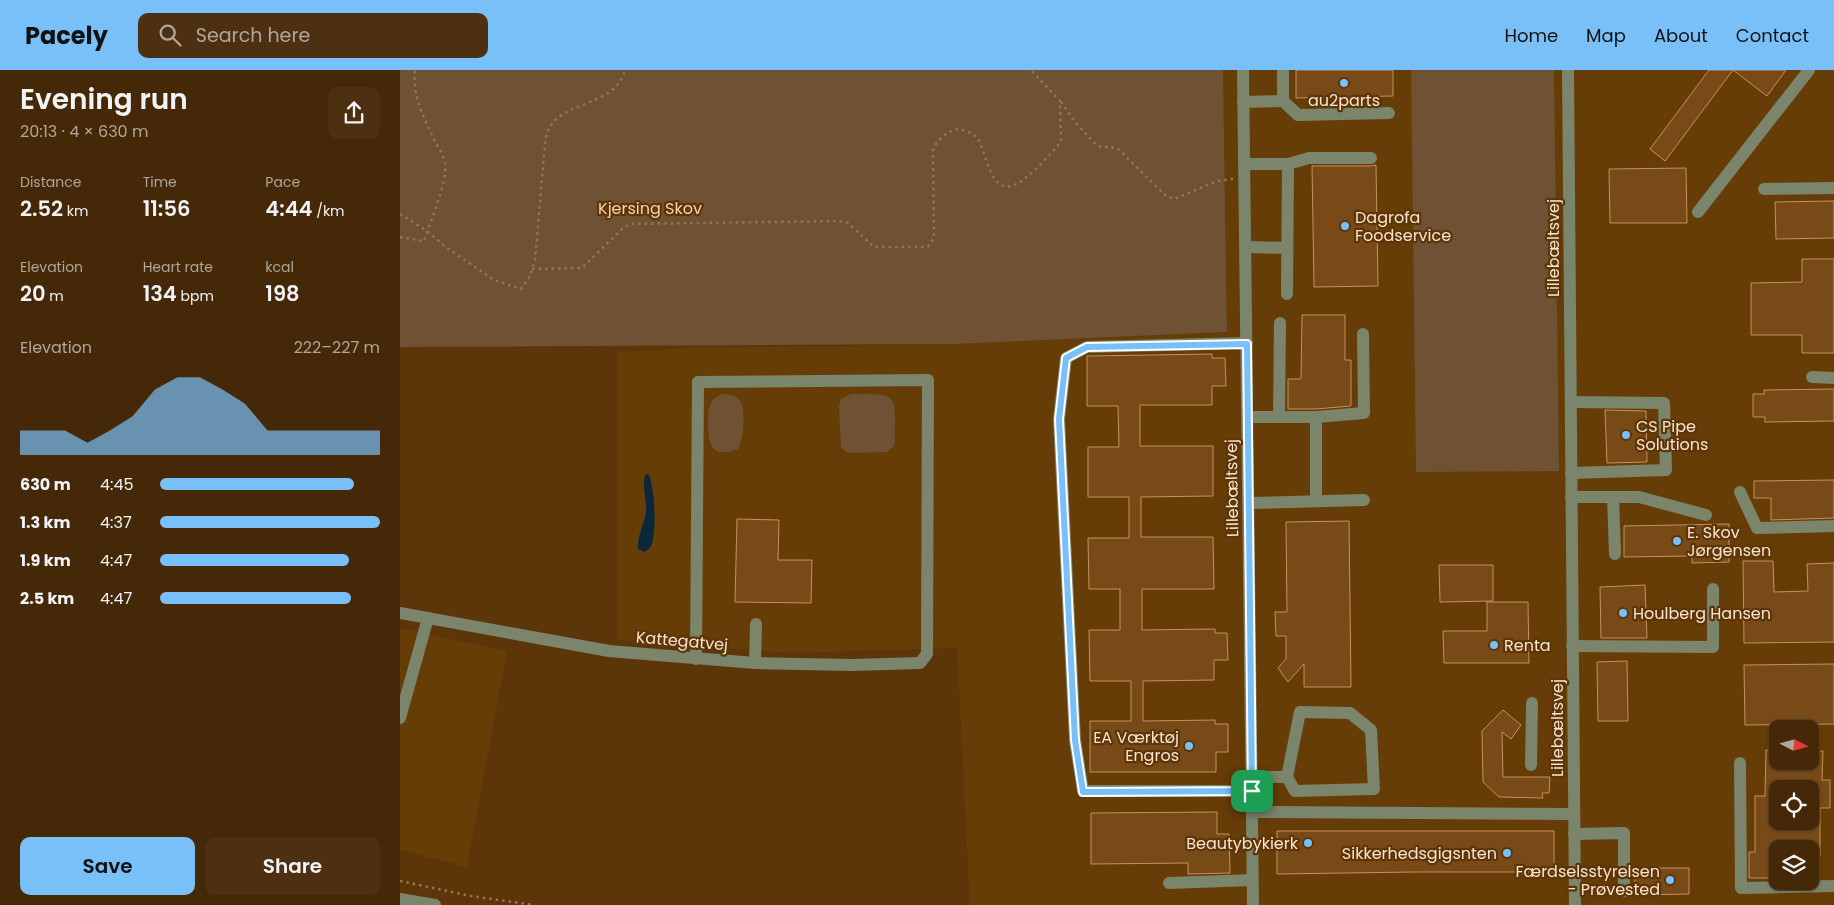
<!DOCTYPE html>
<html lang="en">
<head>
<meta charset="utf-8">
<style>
  body { margin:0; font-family:Poppins,sans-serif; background:#4c3011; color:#f1f3f6; height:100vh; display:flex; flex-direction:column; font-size:19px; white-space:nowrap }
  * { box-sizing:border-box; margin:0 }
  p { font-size:16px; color:#b0a69b }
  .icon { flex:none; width:28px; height:28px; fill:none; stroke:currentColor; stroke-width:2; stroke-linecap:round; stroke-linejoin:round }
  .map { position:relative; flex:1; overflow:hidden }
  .sheet { display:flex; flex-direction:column; background:#452807; width:400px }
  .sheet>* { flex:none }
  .needle { width:32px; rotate:96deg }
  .buttons { position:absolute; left:1369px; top:650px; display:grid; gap:10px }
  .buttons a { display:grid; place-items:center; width:50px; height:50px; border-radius:10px; background:#452807; box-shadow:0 1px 4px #0004,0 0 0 1px #5d4428; font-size:25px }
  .pin { position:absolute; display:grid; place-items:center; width:42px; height:42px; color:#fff; margin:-21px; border-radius:10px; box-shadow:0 2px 8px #0006 }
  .round { display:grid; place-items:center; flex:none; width:52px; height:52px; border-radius:10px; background:#4c3011 }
  .headline { display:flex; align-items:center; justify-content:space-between; height:85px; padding:0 20px }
  h1 { font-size:28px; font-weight:600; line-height:38px }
  .figures { display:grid; grid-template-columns:repeat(3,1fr); gap:8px; height:85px; padding:5px 20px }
  .figures div { display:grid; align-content:center }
  .figures b { font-size:21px; font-weight:600 }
  .figures small { font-size:14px; font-weight:400 }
  .figures p { font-size:14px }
  .chart { height:140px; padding:10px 20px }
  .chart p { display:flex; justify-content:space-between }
  .chart svg { width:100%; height:90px; margin-top:5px; fill:#79bff8; opacity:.7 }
  .action { display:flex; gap:10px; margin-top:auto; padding:10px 20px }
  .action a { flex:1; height:58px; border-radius:10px; background:#79bff8; color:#111; font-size:20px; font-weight:600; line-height:58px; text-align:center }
  .action a+a { background:#4c3011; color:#f1f3f6 }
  ul { padding:0 20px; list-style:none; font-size:16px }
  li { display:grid; grid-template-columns:80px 60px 1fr; align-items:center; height:38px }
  li i { height:12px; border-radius:6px; background:#79bff8 }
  header { display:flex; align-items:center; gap:30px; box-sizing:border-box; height:70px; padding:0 25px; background:#79bff8; color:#111 }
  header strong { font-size:24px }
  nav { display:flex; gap:28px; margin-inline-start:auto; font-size:18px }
  .search { width:350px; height:45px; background:#4c3011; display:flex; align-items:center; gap:12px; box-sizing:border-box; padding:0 18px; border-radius:10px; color:#b0a69b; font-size:19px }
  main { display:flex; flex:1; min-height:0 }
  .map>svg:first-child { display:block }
</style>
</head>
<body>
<header>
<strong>Pacely</strong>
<div class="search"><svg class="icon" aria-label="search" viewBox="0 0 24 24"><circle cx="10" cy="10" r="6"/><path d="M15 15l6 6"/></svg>Search here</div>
<nav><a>Home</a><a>Map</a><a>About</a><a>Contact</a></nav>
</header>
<main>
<section class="sheet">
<div class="headline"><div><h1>Evening run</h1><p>20:13 · 4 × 630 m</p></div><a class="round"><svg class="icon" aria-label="share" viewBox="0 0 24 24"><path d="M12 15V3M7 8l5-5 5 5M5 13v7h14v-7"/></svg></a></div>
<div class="figures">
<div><p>Distance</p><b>2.52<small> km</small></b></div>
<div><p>Time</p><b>11:56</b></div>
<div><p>Pace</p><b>4:44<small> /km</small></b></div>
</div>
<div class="figures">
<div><p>Elevation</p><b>20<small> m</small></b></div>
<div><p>Heart rate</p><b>134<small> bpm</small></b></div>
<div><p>kcal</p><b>198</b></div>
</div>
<div class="chart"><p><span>Elevation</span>222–227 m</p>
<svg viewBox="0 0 160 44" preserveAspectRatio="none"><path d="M0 44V32L10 32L20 32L30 38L40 32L50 25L60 12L70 6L80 6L90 12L100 19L110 32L120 32L130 32L140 32L150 32L160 32V44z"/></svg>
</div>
<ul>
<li><b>630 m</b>4:45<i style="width:88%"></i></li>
<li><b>1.3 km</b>4:37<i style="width:100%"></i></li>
<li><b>1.9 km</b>4:47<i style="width:86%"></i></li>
<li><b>2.5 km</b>4:47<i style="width:87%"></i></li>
</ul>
<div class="action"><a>Save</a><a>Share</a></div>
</section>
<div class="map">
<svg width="1434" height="835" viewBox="0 0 1434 835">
  <rect width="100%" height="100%" fill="#5c3609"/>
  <!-- built -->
  <g fill="#663c07" fill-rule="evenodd">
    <path d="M823,0h611v835h-864l-13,-257 -164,5 -175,-13v-288l73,-4 263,-4 273,-12zM1378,659h32v32h-32zM1378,719h32v32h-32zM1378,779h32v32h-32z"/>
    <path d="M0,558l107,23 -40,216 -67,-17z"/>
  </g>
  <!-- green -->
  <g fill="#6f5133">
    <path d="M0,0h823l4,262 -273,12 -554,3z"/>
    <path d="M1011,0h143l5,401 -143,1z"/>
    <path d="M323,324c7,0 14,2 18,8 5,10 2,39 -3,47 -24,9 -30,-1 -30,-24 0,-14 0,-27 15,-31z"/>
    <path d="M451,324c49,0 44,-1 44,47l-1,5 -7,6 -36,1 -5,-1 -5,-5 -2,-40 2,-8z"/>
  </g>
  <!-- water -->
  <path fill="#0a273c" d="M248,404c7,10 9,61 3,72 0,1 -5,5 -6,6l-7,-3c-1,-13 6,-24 8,-37 1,-12 -4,-24 -1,-37z"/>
  <!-- building -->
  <g fill="#784a18" stroke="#c8915b" fill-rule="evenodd">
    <path d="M896,0h97v26l-97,2z"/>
    <path d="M1309,0h77l-19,26 -34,-26 -68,91 -15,-12z"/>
    <path d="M976,95l2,121 -64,1 -2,-121h59z"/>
    <path d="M1286,98l1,55h-77l-1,-54z"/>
    <path d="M1434,131v37l-58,1 -1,-37z"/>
    <path d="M1402,189h32v94h-32v-18h-51v-52l51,-1z"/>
    <path d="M902,245h43v45h6v46l-35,3h-28v-30h13z"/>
    <path d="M812,284v4h13l1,28h-14v19h-72v41h73v50l-72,1v40h72l1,52h-72v41l73,-1v4h12l1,27h-14v20l-71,1v40l72,-1v4h13v28h-12v20h-126v-51h41v-40h-41l-1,-51h31v-41h-31l-1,-51h41v-41h-41v-50h31l-1,-41h-31v-50z"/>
    <path d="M1434,319v32l-69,1v-5h-12v-23h11v-4z"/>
    <path d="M1205,340l41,1 1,51 -40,1z"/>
    <path d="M1434,410v38l-63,2v-22h-17v-17z"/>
    <path d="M337,449l42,1 -1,40h34l-1,43 -76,-1z"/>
    <path d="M949,451l2,166h-47v-23l-16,18 -10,-14 8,-9v-23h-10l-1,-24h12l-1,-90z"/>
    <path d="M1329,454v38l-37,1v-7l-68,1v-31z"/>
    <path d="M1343,491h30l1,31 34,-1 -1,-27 27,-1v79l-90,1z"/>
    <path d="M1039,495h54v36l-53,1z"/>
    <path d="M1245,515l2,53h-46l-1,-51z"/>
    <path d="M1087,532h41l1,61h-85l-1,-32h44z"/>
    <path d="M1227,591l1,60h-30l-1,-59z"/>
    <path d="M1434,594v60l-89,1 -1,-60z"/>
    <path d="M1103,640l18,15 -10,14 -9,-7 1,45h47l-1,16h-7l1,5 -44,-1 -16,-15 -1,-51z"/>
    <path d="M1366,680h12v11h32v-10h13l-1,29h8v28h-10v48h-10v-7h-32v29h-29v-26h6v-56h10zM1378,719h32v32h-32z"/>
    <path d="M817,742v22h12l1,39 -42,1v-11l-97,1v-51z"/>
    <path d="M877,761h277v41h-141l-136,2z"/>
    <path d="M1235,798h54v26l-54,1z"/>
  </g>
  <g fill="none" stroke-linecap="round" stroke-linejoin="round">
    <!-- path -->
    <g stroke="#967551" stroke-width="2.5" stroke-dasharray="2.5 4" stroke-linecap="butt">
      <path d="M661,32l14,20 22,24 20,2 48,47 9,4 43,-18 16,-2"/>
      <path d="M0,144l27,17 20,17 47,32 27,9 9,-13 5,-16 10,-117c1,-6 2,-13 6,-18 17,-24 65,-20 74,-55"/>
      <path d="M0,167l24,4c6,-19 24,-60 21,-78 -1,-8 -8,-17 -11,-24 -11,-22 -22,-45 -19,-69"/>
      <path d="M132,199l50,-1 40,-39 8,-5 208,-3 10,2 26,24h53l4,-4 3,-7 -1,-85c3,-11 13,-18 23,-22 8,1 16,3 21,9 10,12 12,60 40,46 13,-7 29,-26 40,-37l4,-7 -1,-39 -29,-31"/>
      <path d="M0,811l71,15 63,9"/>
    </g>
    <!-- minor -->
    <g stroke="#7b856b" stroke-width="12">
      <path d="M843,0l10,835"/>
      <path d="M883,0v31l15,14 91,-2"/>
      <path d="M1168,0l7,835"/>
      <path d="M843,32l40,-1"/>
      <path d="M844,94h44l21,-6h62"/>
      <path d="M1364,119l70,-1"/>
      <path d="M1298,142l111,-142"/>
      <path d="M846,177l41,1"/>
      <path d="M887,224l1,-130"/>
      <path d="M847,273l-160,4 -21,11 -7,61 16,321 8,51h168"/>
      <path d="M1412,307l22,1"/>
      <path d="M1171,332l93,1 2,67 -95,3"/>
      <path d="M848,347h68l48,-4 -1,-79"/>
      <path d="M879,347l1,-94"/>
      <path d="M916,347v84"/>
      <path d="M1340,422l17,36 77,-2"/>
      <path d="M1171,427h68l67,18"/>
      <path d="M1213,427l2,57"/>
      <path d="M849,433l115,-3"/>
      <path d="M0,543l209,38 146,12 97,2 68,-2 7,-9 1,-274 -230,2 -2,277"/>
      <path d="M1172,576l141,1v-58"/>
      <path d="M355,593l1,-39"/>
      <path d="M900,642l50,1 21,17 3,59 -79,2 -8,-14z"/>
      <path d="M0,648l28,-100"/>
      <path d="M1340,693l1,125 93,-2"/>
      <path d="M1131,695l1,-62"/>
      <path d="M851,707h36"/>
      <path d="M852,742l322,2"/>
      <path d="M1174,764l50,-1v58"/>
      <path d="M769,813l83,-3"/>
      <path d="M0,829l35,6"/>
    </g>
  </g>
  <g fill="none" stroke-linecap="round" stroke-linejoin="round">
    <!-- route casing -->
    <g stroke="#fff" stroke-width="10">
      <path id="route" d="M847,274l5,447 -169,1 -8,-52 -16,-321 7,-61 21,-11z"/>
    </g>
    <!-- route -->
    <use href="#route" stroke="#79bff8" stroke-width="6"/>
  </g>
  <!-- markers -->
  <g fill="#79bff8" stroke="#5c3609" stroke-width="2">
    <circle cx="944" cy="13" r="5"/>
    <circle cx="945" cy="156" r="5"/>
    <circle cx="1226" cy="365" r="5"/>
    <circle cx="1277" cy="471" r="5"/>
    <circle cx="1223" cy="543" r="5"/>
    <circle cx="1094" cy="575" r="5"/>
    <circle cx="789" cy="676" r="5"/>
    <circle cx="908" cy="773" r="5"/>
    <circle cx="1107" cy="783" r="5"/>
    <circle cx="1270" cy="810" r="5"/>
  </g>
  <g text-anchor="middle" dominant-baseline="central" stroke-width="4.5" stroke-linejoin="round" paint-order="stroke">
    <!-- poi labels -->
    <g font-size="16" fill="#fbe3cd" stroke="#5c3609" text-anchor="start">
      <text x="944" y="30" text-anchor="middle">au2parts</text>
      <text x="955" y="147">Dagrofa<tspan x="955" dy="18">Foodservice</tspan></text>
      <text x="1236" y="356">CS Pipe<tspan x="1236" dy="18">Solutions</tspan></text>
      <text x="1287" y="462">E. Skov<tspan x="1287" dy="18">Jørgensen</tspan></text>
      <text x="1233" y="543">Houlberg Hansen</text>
      <text x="1104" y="575">Renta</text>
      <text x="779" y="667" text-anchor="end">EA Værktøj<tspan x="779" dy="18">Engros</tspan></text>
      <text x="898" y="773" text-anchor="end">Beautybykierk</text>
      <text x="1097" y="783" text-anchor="end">Sikkerhedsgigsnten</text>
      <text x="1260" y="801" text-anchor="end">Færdselsstyrelsen<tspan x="1260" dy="18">- Prøvested</tspan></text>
    </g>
    <!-- park labels -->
    <g font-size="16" fill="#fbd1a9" stroke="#5c3609">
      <text x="250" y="138">Kjersing Skov</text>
    </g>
    <!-- street labels -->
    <g font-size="16" fill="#fbe3cd" stroke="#5c3609">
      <text transform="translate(1153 178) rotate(-90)">Lillebæltsvej</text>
      <text transform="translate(832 418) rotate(-91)">Lillebæltsvej</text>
      <text transform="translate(282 571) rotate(5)">Kattegatvej</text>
      <text transform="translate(1157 658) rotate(-90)">Lillebæltsvej</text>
    </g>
  </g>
</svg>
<div class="buttons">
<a><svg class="needle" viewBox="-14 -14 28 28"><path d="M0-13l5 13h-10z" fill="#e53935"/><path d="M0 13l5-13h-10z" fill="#b0a69b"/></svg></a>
<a><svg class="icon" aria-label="locate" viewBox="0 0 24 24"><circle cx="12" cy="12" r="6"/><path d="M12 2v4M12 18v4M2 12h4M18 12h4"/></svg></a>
<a><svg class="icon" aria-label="layers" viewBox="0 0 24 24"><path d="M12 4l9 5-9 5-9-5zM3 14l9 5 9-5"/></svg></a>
</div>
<div class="pin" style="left:852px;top:721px;background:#1e9e55"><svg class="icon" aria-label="arrive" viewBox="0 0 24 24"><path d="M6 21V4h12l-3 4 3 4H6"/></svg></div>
</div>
</main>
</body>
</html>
